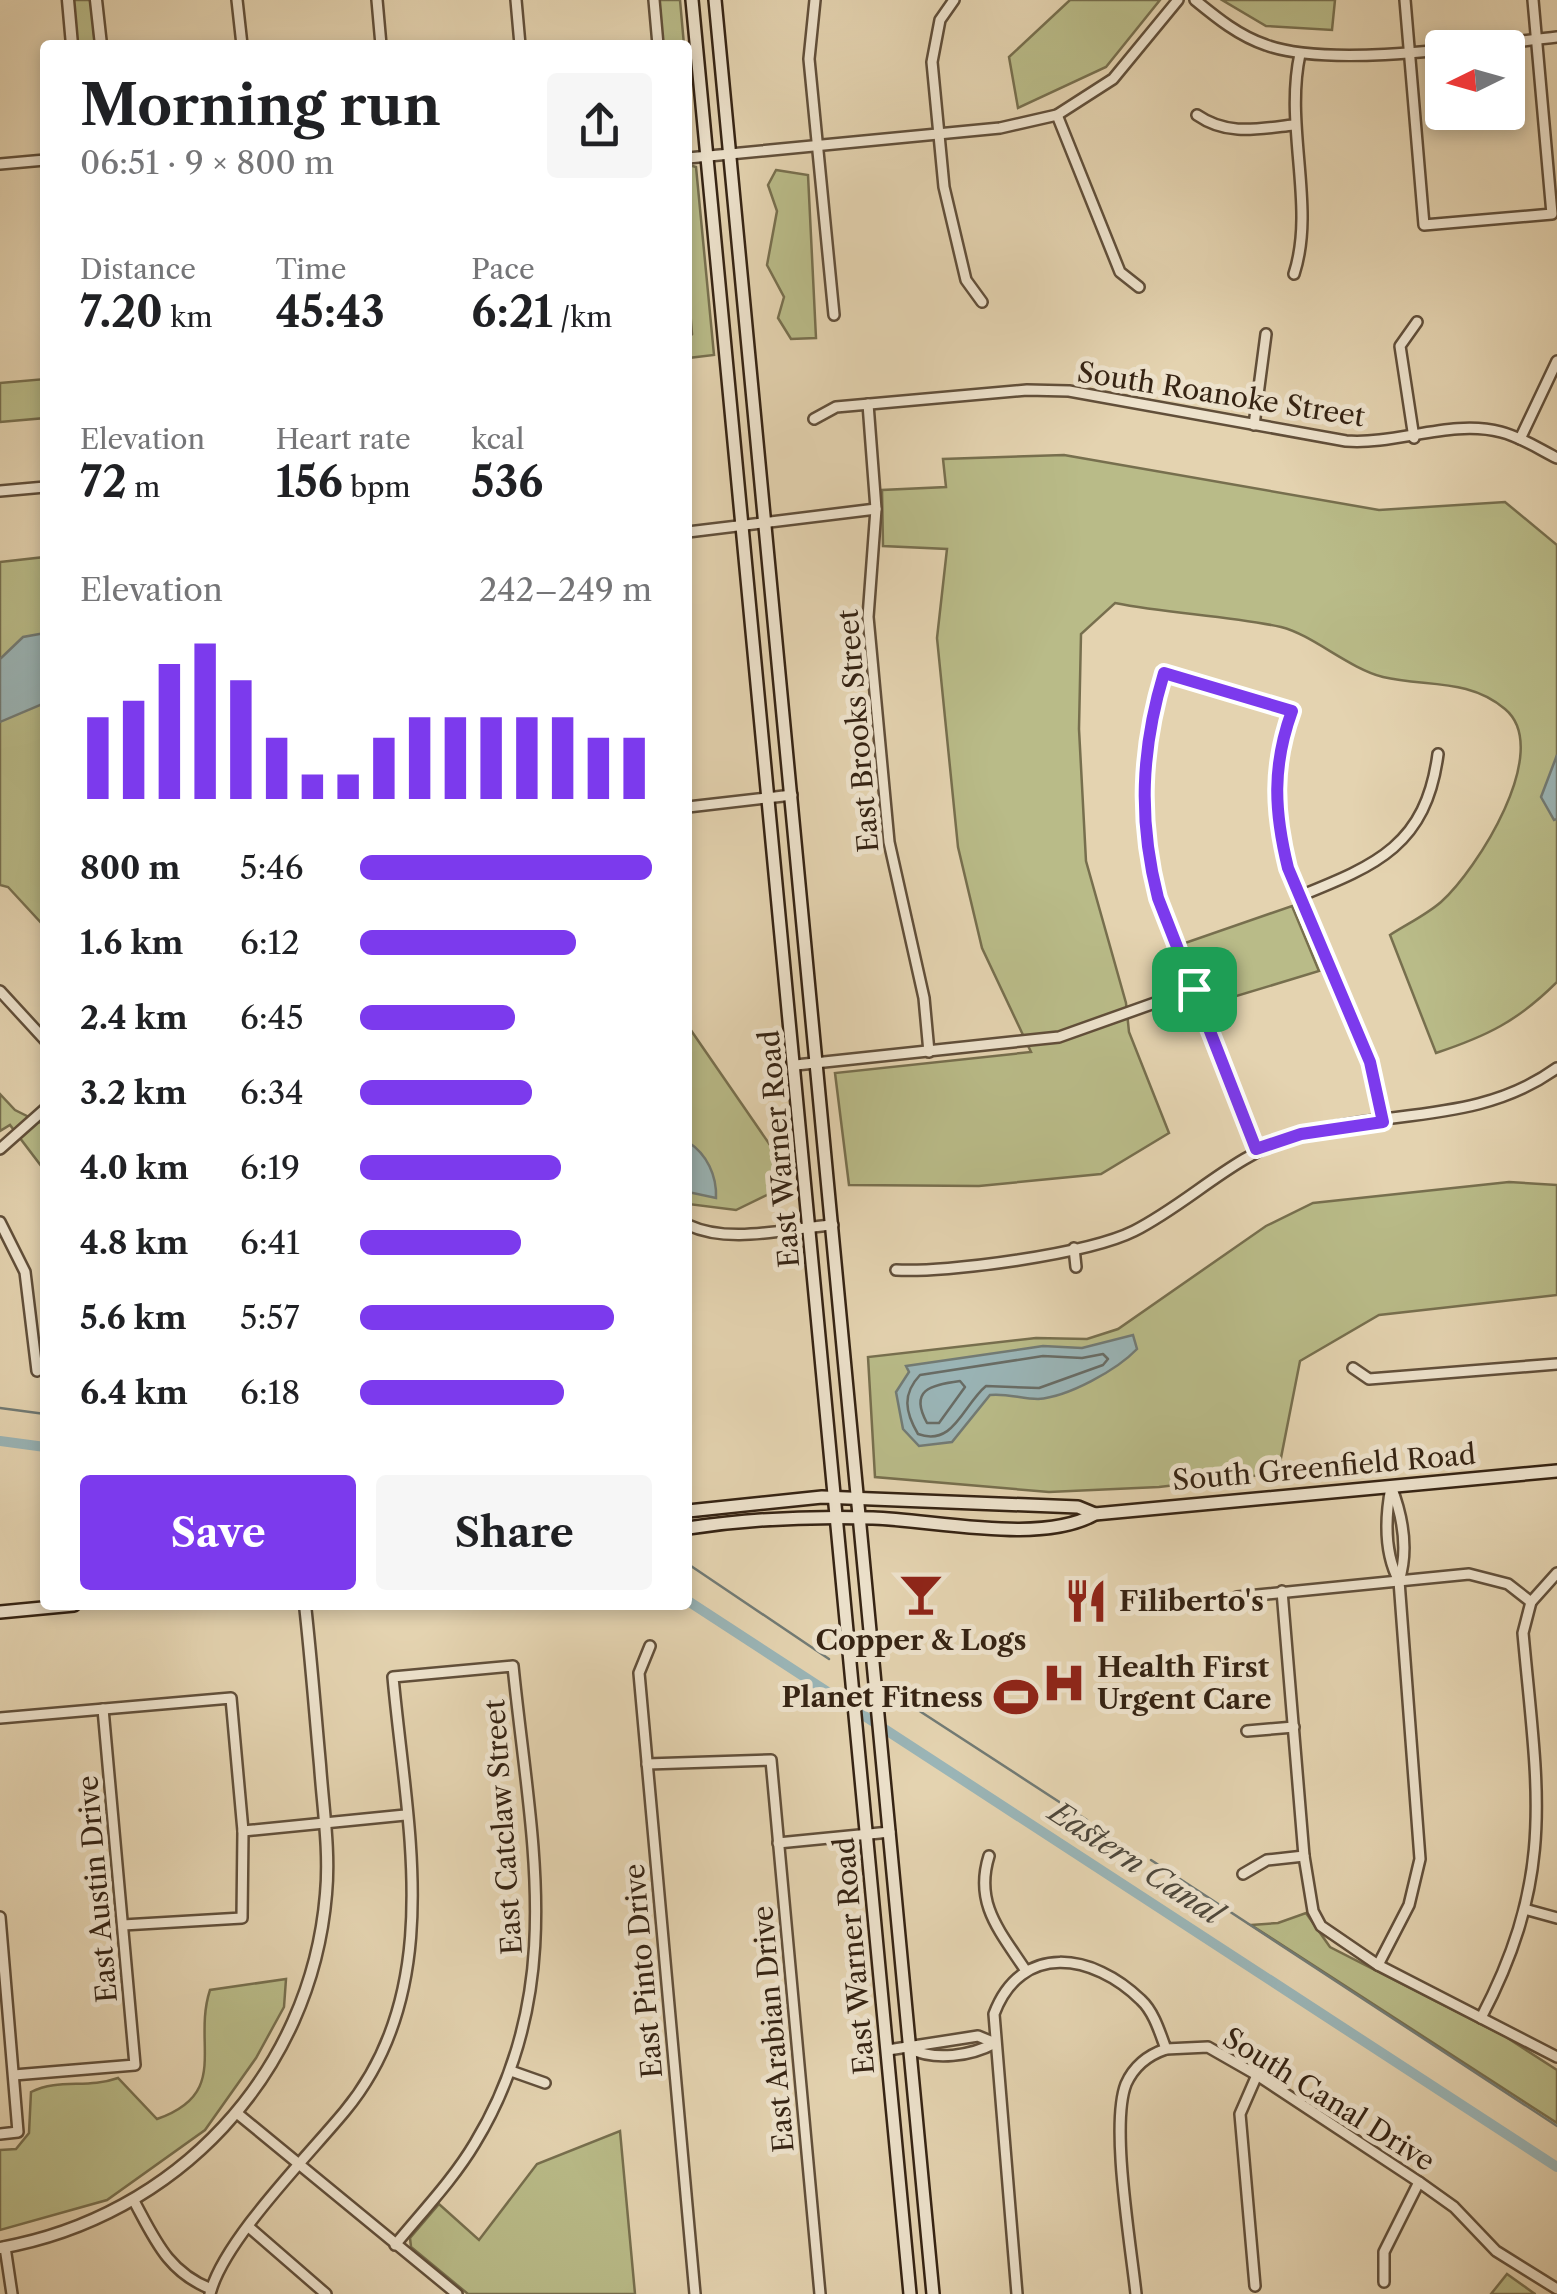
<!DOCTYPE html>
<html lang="en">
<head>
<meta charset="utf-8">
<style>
  body { margin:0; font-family:"Libre Caslon Text",serif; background:#f6f6f6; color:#202124; height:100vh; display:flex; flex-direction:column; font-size:38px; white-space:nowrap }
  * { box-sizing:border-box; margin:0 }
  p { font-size:32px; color:#757577 }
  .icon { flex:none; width:55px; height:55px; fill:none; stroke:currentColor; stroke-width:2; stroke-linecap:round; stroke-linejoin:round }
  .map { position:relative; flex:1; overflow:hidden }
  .panel { position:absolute; left:40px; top:40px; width:652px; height:1570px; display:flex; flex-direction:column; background:#fff; border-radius:10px; box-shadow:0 5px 15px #0003 }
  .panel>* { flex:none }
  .needle { width:65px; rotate:265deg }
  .fabs { position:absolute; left:1425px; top:30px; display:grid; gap:20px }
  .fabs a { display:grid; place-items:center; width:100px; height:100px; border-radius:10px; background:#fff; box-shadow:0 5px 15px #0003; font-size:50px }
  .pin { position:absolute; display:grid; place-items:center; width:85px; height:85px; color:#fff; margin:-42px; border-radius:20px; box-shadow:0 5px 15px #0006 }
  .round { display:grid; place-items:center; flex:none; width:105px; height:105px; border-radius:10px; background:#f6f6f6 }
  .summary { display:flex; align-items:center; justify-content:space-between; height:170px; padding:0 40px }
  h1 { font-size:55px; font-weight:800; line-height:75px }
  .metrics { display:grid; grid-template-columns:repeat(3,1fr); gap:15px; height:170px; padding:10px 40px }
  .metrics div { display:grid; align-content:center }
  .metrics b { font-size:42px; font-weight:800 }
  .metrics small { font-size:28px; font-weight:400 }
  .metrics p { font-size:28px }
  .chart { height:280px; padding:20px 40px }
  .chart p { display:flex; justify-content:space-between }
  .chart svg { width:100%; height:180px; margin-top:10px; stroke:#7c3aed; stroke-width:6 }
  .primary-button { display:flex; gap:20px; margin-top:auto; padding:20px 40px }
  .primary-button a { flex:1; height:115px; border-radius:10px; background:#7c3aed; color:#fff; font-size:40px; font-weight:800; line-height:115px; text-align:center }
  .primary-button a+a { background:#f6f6f6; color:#202124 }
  ul { padding:0 40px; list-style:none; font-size:32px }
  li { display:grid; grid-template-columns:160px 120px 1fr; align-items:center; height:75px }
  li i { height:25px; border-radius:12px; background:#7c3aed }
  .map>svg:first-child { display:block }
</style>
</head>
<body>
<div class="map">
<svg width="1557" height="2294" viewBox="0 0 1557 2294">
  <rect width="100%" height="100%" fill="#e4d3b0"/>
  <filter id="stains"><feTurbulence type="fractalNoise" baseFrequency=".002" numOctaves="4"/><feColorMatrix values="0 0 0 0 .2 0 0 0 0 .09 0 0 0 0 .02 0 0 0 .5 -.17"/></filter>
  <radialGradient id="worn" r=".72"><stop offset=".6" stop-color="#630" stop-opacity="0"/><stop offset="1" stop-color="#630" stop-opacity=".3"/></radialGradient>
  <!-- green -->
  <g fill="#b9bb88" stroke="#776f4e" stroke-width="2.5">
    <path d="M73,0h18l4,45h-18z"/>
    <path d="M659,0h21l4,45h-21z"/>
    <path d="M1070,0h90l-54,67 -88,41 -9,-51z"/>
    <path d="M1222,0h113l-3,30 -66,-4z"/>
    <path d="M689,165l7,2 18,188 -26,3v-19l4,-5 -4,-50z"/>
    <path d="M776,170l32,5 8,163 -25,1 -13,-21 6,-21 -17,-32 10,-54 -9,-26z"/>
    <path d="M45,379v39l-45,4v-39z"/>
    <path d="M1064,455l315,55 126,-8 52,43v437c-39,39 -70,54 -121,71l-46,-118c17,-11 36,-20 51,-33 35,-31 113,-152 64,-193 -36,-31 -80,-22 -122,-32 -35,-9 -70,-42 -102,-50 -54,-12 -111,-13 -166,-24l-34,31 -2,95 7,132 40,142 3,29 40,101 -68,41 -122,12 -130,-1 -14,-112 196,-21 -49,-104 -24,-101 -21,-209 10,-89 -64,-3 -1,-56 64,-3 -3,-28z"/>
    <path d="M45,557v370l-37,-40 -8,-2v-323z"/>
    <path d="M1292,906l27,65 -109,33 -25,-61z"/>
    <path d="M688,1026l93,135 -4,29 -41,20 -48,-6z"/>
    <path d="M0,1094l15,16 30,15v46l-35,-46 -10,6z"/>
    <path d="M1509,1182l48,3v110l-178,20 -79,46 -22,112 -119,14 -110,5 -174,-15 -7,-120 168,-19 51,1 31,-10 148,-103 47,-23z"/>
    <path d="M1306,1913l24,34 176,90 51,33v53l-306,-198 27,-2z"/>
    <path d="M286,1979l-2,28 -28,51 -51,72 -98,70 -107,30v-80l16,-1 13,-16 2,-41c28,-14 56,-3 87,-14l39,41c74,-26 35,-74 53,-129z"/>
    <path d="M620,2131l15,163h-167l-57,-47 -1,-9 29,-34 40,36 58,-76z"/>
    <path d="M1507,2274l28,20h1h-45z"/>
  </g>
  <!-- water -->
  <g fill="#9ab5b7" stroke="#727b75" stroke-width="2.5">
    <path d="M45,633v70l-45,19v-63l23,-22z"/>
    <path d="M1557,755v64l-3,1 -13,-23z"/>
    <path d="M688,1142c19,12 29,34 28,56l-28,-6z"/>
    <path d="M1133,1335l4,14c-20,21 -69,48 -99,50 -16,0 -32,-6 -48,-4l-38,47 -33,4 -16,-17 -7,-37 13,-20 -3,-6 137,-20 39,2z"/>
  </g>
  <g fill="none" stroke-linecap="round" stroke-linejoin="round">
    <!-- shore -->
    <g stroke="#686c65" stroke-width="2.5">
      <path d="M1103,1354l5,5 -5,6 -64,23 -53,-2c-23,19 -32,61 -68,48 -13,-22 -16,-40 2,-59l123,-19 39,2z"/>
      <path d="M960,1381l5,6 -26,36h-12c-18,-33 3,-38 33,-42z"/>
    </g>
    <!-- stream -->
    <g stroke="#727b75" stroke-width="2.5">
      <path d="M0,1408l45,6"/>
      <path d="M688,1564l141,95"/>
      <path d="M898,1697l189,123"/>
      <path d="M1151,1860l406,266"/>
    </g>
    <!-- canal -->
    <g stroke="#9ab5b7" stroke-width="10">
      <path d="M0,1441l45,6"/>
      <path d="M688,1601l869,566"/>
    </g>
    <!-- minor casing -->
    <g stroke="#614f3a" stroke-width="14">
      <g id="minor">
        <path d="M237,0l5,45"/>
        <path d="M377,0l4,45"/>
        <path d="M516,0l4,45"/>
        <path d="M654,0l4,45"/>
        <path d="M815,0l-6,59 25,256"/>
        <path d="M954,0l-14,20 -8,42 12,125 22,93 16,22"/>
        <path d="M1195,0c22,18 44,36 71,45 65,24 218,0 291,-8"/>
        <path d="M1405,0l19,225 128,-11 -19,-214"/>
        <path d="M1057,115l63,157 19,15"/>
        <path d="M1197,115c30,21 61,14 96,10"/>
        <path d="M688,158l312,-30 57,-13 56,-36 65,-79"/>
        <path d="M0,164l45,-4"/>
        <path d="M1294,274c22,-67 -10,-147 6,-220"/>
        <path d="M868,404l8,105 -8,108 21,225 35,156 5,54"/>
        <path d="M814,419l22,-12 191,-17 42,1 277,50c51,4 105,-22 155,-9 20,5 38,17 56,26"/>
        <path d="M1254,425l12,-91"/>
        <path d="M1414,438l-14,-92 17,-24"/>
        <path d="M1520,439l37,-78"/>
        <path d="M0,491l45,-4"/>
        <path d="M688,532l188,-23"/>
        <path d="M688,807l104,-12"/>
        <path d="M1300,896c77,-31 126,-51 138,-142"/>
        <path d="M0,991l45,49"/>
        <path d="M796,1065l263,-28 135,-48"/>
        <path d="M0,1149l45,-40"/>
        <path d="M1255,1149l-97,-252c-20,-77 -17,-148 6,-224l128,38c-19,55 -19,100 -4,157l81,194 14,60"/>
        <path d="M0,1222l25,50 12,99"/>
        <path d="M688,1225c43,20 99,3 145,0"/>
        <path d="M1074,1248l2,19"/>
        <path d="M896,1270c51,3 192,-16 238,-39 57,-29 99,-76 162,-95 88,-28 181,-10 261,-68"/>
        <path d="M1353,1368l16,11 188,-15"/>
        <path d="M1391,1487c-6,32 -7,66 8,94"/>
        <path d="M1282,1591l22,265 9,55 8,15 57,39 179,92"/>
        <path d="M1237,1597l232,-23 39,10 23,18 26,-29"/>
        <path d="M650,1646l-11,27 56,621"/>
        <path d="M0,1718l231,-20 12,133 -1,87 -119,7"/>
        <path d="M1247,1731l47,-4"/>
        <path d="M647,1764l124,-4 49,534"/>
        <path d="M243,1831l162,-16"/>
        <path d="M778,1843l112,-11"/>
        <path d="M989,1856c-15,48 11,75 37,115"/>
        <path d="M1243,1874l24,-14 37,-4"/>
        <path d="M1528,1910l29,8"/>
        <path d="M0,1917l18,215 -18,2"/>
        <path d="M1378,1965l31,-60 11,-46 -21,-278c10,-32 4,-64 -8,-95"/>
        <path d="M1481,2018c76,-145 56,-229 42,-385l8,-31"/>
        <path d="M911,2049c24,12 60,7 84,-6"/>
        <path d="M888,2050l90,-14 17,7"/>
        <path d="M511,2071l34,12"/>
        <path d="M14,2075l121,-10 -32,-356"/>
        <path d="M238,2114l219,180"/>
        <path d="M134,2201c21,39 34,71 77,88"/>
        <path d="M250,2228l76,66"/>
        <path d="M5,2247l7,47"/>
        <path d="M1384,2282v-30l35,-70"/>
        <path d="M1255,2286l-15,-172 17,-39"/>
        <path d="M210,2294c13,-53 98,-138 135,-183 102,-123 61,-289 48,-434l120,-11c17,170 56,322 -38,477 -22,37 -53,69 -80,102"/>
        <path d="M1017,2294l-23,-280c27,-72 99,-61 147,-14 13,12 19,33 25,49l42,-2 49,28 162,107 35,25 42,44 61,38"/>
        <path d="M1136,2294c-5,-48 -26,-169 -10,-210 8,-18 22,-29 40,-35"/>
      </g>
    </g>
    <!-- tertiary casing -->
    <g stroke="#614f3a" stroke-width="15">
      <g id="tertiary">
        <path d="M68,0l4,45"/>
        <path d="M96,0l5,45"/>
        <path d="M0,2248c176,-31 311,-174 326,-354 4,-43 -3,-86 -6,-129 -5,-54 -9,-107 -15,-160"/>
      </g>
    </g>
    <!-- secondary casing -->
    <g stroke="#352313" stroke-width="16">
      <g id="secondary">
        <path d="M692,0l218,2294"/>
        <path d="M715,0l218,2294"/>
        <path d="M688,1511l134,-14 256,10 17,7"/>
        <path d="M688,1528c60,-9 124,-12 185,-10 62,2 168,27 222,-4l462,-43"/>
        <path d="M0,1612l74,-7"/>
      </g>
    </g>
    <!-- minor -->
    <use href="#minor" stroke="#ede2cc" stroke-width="9"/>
    <!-- tertiary -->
    <use href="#tertiary" stroke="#ede2cc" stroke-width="10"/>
    <!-- secondary -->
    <use href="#secondary" stroke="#ede2cc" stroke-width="11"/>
  </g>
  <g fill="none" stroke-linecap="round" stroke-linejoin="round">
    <!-- route casing -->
    <g stroke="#fff" stroke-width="20">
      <path id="route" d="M1164,673l128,38c-20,55 -18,100 -4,157l82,194 13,60 -82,12 -45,15 -98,-251c-20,-78 -17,-149 6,-225z"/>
    </g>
    <!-- route -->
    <use href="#route" stroke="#7c3aed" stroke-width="12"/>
  </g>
  <!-- icons -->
  <defs>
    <g id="bar-bare" transform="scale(3.45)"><path d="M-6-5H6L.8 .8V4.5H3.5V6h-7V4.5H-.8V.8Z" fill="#8f2418" stroke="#ede2cc" stroke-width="2.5" paint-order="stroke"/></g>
    <g id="restaurant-bare" transform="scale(3.45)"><path d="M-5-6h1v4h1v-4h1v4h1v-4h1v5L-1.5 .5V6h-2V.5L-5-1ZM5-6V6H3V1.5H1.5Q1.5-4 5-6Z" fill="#8f2418" stroke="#ede2cc" stroke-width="2.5" paint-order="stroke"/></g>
    <g id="hospital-bare" transform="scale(3.45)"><path d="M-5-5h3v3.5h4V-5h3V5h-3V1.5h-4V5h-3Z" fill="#8f2418" stroke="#ede2cc" stroke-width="2.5" paint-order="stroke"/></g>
    <g id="stadium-bare" transform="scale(3.45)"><path d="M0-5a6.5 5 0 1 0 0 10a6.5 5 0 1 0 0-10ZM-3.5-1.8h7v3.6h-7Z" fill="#8f2418" stroke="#ede2cc" stroke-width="2.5" paint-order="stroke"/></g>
  </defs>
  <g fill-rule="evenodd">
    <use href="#bar-bare" x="921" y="1594"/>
    <use href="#restaurant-bare" x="1086" y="1601"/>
    <use href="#hospital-bare" x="1064" y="1683"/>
    <use href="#stadium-bare" x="1016" y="1697"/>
  </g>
  <g text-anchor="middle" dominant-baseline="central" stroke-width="10" stroke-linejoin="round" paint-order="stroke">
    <!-- street labels -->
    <g font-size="28" fill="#352313" stroke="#ede2cc">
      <text transform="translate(1221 394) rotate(9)">South Roanoke Street</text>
      <text transform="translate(858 731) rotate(-95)">East Brooks Street</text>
      <text transform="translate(779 1149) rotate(-95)">East Warner Road</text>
      <text transform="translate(1324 1467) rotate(-5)">South Greenfield Road</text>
      <text transform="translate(503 1827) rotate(-94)">East Catclaw Street</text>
      <text transform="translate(97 1889) rotate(-95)">East Austin Drive</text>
      <text transform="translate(854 1956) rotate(-95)">East Warner Road</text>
      <text transform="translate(643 1971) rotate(-95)">East Pinto Drive</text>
      <text transform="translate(773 2029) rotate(-95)">East Arabian Drive</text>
      <text transform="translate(1329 2099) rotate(32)">South Canal Drive</text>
    </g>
    <!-- poi labels -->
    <g font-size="28" font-weight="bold" fill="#352313" stroke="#ede2cc" text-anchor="start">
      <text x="1119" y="1601">Filiberto's</text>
      <text x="921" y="1640" text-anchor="middle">Copper &amp; Logs</text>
      <text x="1097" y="1667">Health First<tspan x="1097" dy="32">Urgent Care</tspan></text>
      <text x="983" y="1697" text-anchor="end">Planet Fitness</text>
    </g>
    <!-- water labels -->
    <g font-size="30" font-style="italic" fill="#4e483c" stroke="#ede2cc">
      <text transform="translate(1136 1863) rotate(33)">Eastern Canal</text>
    </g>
  </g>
  <rect width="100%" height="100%" filter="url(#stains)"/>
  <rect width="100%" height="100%" fill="url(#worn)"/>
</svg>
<div class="fabs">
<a><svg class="needle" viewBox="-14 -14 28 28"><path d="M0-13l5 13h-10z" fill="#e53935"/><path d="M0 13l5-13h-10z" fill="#757577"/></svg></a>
</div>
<div class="pin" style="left:1194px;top:989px;background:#1e9e55"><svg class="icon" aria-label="arrive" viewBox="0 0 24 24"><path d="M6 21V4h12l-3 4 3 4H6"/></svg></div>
<section class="panel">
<div class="summary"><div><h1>Morning run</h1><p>06:51 · 9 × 800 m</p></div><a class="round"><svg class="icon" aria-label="share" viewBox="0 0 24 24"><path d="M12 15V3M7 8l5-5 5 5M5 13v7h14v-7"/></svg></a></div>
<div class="metrics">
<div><p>Distance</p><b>7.20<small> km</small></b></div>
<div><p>Time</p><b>45:43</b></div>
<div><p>Pace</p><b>6:21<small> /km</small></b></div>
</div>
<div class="metrics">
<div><p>Elevation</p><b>72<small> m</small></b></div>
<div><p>Heart rate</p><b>156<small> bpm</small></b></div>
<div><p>kcal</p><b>536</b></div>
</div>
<div class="chart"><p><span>Elevation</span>242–249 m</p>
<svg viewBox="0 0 160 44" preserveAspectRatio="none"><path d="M5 44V24M15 44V20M25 44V11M35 44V6M45 44V15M55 44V29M65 44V38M75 44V38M85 44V29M95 44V24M105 44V24M115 44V24M125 44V24M135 44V24M145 44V29M155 44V29"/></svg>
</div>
<ul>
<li><b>800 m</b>5:46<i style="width:100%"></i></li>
<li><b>1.6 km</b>6:12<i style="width:74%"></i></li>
<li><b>2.4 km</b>6:45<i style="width:53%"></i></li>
<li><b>3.2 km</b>6:34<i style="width:59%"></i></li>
<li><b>4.0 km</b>6:19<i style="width:69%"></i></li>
<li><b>4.8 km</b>6:41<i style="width:55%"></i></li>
<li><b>5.6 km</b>5:57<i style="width:87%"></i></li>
<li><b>6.4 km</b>6:18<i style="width:70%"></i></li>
</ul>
<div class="primary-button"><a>Save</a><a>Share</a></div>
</section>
</div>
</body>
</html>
